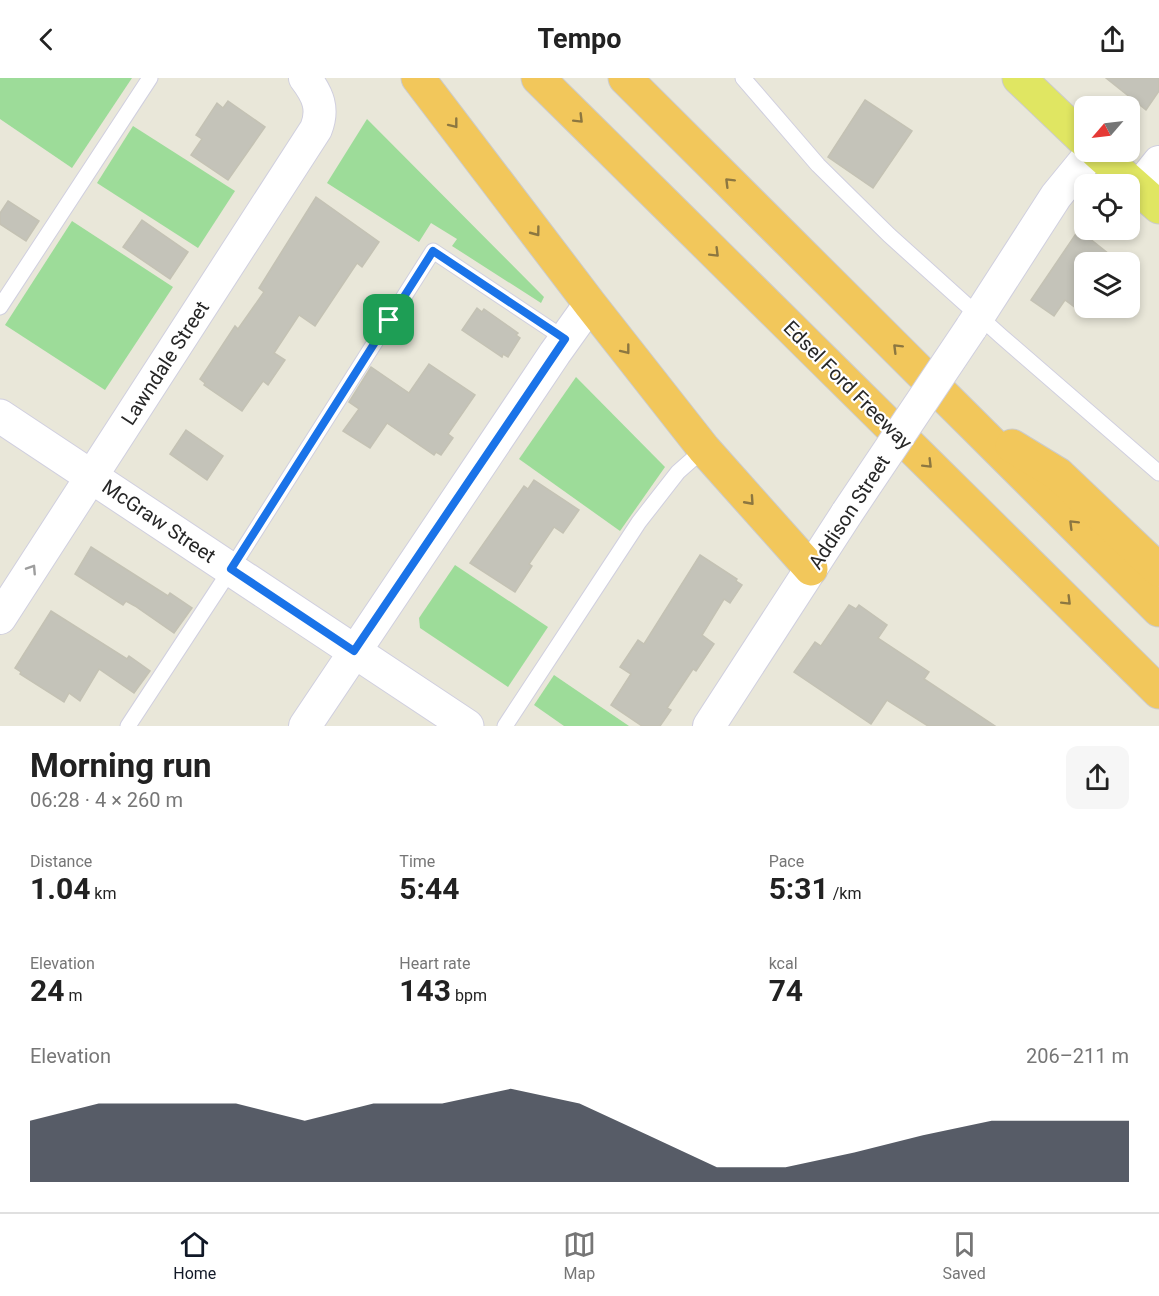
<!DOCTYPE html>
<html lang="en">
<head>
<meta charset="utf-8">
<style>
  body { margin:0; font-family:Roboto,sans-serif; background:#f6f6f6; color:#222; height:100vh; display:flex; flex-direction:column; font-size:22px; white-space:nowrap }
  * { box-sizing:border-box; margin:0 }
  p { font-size:20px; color:#767676 }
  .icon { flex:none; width:33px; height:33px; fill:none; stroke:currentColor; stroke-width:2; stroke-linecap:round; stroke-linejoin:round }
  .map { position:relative; height:648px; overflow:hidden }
  .sheet { display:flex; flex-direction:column; background:#fff; flex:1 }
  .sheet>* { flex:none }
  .needle { width:39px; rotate:242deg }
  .buttons { position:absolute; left:1074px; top:18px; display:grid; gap:12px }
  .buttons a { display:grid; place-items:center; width:66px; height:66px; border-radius:12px; background:#fff; box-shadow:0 3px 9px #0003; font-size:30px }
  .pin { position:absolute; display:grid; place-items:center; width:51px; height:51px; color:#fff; margin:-26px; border-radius:12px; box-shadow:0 3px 9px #0006 }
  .round { display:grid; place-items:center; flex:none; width:63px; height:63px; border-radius:12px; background:#f6f6f6 }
  .head { display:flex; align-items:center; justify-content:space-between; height:102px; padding:0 30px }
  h1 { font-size:33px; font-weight:700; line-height:45px }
  .stats { display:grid; grid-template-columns:repeat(3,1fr); gap:9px; height:102px; padding:6px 30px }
  .stats div { display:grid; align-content:center }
  .stats b { font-size:30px; font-weight:700 }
  .stats small { font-size:16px; font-weight:400 }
  .stats p { font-size:16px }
  .chart { height:168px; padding:12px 30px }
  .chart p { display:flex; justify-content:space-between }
  .chart svg { width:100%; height:108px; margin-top:6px; fill:#111827; opacity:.7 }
  header { display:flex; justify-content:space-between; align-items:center; height:78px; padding:0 30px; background:#fff; font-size:27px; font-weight:700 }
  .menu { display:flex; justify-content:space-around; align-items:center; height:84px; border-top:2px solid #e0e0e0; background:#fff; font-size:16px; color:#767676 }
  .menu a { display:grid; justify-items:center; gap:3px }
  .menu .selected { color:#111827 }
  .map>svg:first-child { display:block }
</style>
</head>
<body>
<header><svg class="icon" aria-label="back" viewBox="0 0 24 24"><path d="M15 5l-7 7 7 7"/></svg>Tempo<svg class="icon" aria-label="share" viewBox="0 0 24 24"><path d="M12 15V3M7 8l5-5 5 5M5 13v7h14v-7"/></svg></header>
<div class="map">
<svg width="1159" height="648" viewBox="0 0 1159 648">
  <rect width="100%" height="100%" fill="#e9e7d9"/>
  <!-- green -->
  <g fill="#9ddc99">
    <path d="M0,0h132l-60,90 -72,-49z"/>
    <path d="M367,41l177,178 -3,6 -89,-57 5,-7 -26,-16 -12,19 -92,-59z"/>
    <path d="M133,48l102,65 -37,57 -101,-65z"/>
    <path d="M72,143l101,66 -68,103 -100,-65z"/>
    <path d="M576,299l89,90 -45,64 -101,-72z"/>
    <path d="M455,487l93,62 -40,60 -88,-59 -1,-10z"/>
    <path d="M554,597l75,51h-65l-30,-21z"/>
  </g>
  <!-- building -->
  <g fill="#c4c3b9" stroke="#c4c2b4" stroke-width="1.5">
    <path d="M1106,0h53v13l-13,19z"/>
    <path d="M865,22l47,31 -39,57 -45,-31z"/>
    <path d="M228,23l37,26 -37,53 -37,-25 11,-16 -6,-4 21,-32 6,5z"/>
    <path d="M316,119l63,45 -17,25 -5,-4 -42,63 -16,-11 -25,38 11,7 -17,25 -5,-4 -21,30 -38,-26 1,-2 -5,-4 35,-53 3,3 26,-37 -5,-4z"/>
    <path d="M8,123l31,20 -13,20 -26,-17v-11z"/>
    <path d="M142,142l46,32 -18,27 -47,-32z"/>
    <path d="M1084,144v12l35,28h-35v52l-19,-14 -11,16 -23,-16z"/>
    <path d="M477,230l5,4 2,-3 34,24 -2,2 4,3 -12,19 -5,-3 -1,3 -40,-27z"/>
    <path d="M429,286l46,31 -27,39 5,4 -12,17 -5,-3 -2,3 -47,-32 -17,25 -27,-17 16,-22 -10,-7 22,-35 38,26z"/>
    <path d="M186,352l37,26 -16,24 -37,-26z"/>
    <path d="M534,402l45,30 -16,23 -9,-6 -25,37 3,2 -17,26 -45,-29 54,-77 4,3z"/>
    <path d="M91,469l77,49 2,-3 22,15 -18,25 -39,-27 -9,-5 -3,4 -48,-31z"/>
    <path d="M700,477l37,24 -1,2 6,4 -12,18 -6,-4 -22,36 12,9 -18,27 -3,-2 -26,39 4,2 -11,16h-18l-31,-21 20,-31 -11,-7 18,-27 6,4z"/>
    <path d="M849,527l7,4 3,-4 28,20 -9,13 51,34 -5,7 71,47h-67l-41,-26 -16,24 -77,-52 21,-30 6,4z"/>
    <path d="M51,533l76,48 2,-3 21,15 -16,22 -35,-24 -19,32 -11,-8 -5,9 -44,-28 1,-2 -6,-4z"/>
  </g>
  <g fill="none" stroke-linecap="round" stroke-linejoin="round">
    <!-- service casing -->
    <g stroke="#d0cfdf" stroke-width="17">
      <g id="service">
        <path d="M743,0l75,87 71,70 112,101 158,137"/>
        <path d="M0,229l150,-229"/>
        <path d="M128,648l103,-157 202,-318 132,88"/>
        <path d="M505,648l134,-204 39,-50 26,-23"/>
      </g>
    </g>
    <!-- minor casing -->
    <g stroke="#d0cfdf" stroke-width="34">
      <g id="minor">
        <path d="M1138,110l21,-26"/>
        <path d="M971,250l85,-132 36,-44"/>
        <path d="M0,540l316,-489c8,-20 2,-34 -11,-51"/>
        <path d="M305,648l250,-373 35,-49"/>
        <path d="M709,648l138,-213"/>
      </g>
    </g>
    <!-- tertiary casing -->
    <g stroke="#d0cfdf" stroke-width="35">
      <path id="tertiary" d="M0,338l467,310"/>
    </g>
    <!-- primary casing -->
    <g stroke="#cbcbcb" stroke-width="35">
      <g id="primary">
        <path d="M1019,0l65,62"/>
        <path d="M1097,74l62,55"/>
      </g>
    </g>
    <!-- motorway casing -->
    <g stroke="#cbcbcb" stroke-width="35">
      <g id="motorway">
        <path d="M418,0l172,226 114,145 107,120"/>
        <path d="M538,0l621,614"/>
        <path d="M625,0l534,532"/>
        <path d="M1012,368l46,28 101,96"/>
      </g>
    </g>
    <!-- service -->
    <use href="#service" stroke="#fff" stroke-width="15"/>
    <!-- minor -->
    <use href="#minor" stroke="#fff" stroke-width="32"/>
    <!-- tertiary -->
    <use href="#tertiary" stroke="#fff" stroke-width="33"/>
    <!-- primary -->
    <use href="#primary" stroke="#e0e662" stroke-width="33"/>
    <!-- motorway -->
    <use href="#motorway" stroke="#f2c75b" stroke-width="33"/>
    <!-- minor-bridge casing -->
    <g stroke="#d0cfdf" stroke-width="34" stroke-linecap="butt">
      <path id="minor-bridge" d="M847,435l124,-185"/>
    </g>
    <!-- minor-bridge -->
    <use href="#minor-bridge" stroke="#fff" stroke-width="32"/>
  </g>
  <!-- one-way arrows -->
  <defs><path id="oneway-chevron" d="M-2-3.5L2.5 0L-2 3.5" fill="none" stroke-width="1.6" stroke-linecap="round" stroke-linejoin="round" transform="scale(1.5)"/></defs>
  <g stroke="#8c7741">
    <use href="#oneway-chevron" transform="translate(579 41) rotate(45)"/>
    <use href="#oneway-chevron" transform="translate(454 46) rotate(52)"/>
    <use href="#oneway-chevron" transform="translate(729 104) rotate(-135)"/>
    <use href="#oneway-chevron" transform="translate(536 154) rotate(53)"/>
    <use href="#oneway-chevron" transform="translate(715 175) rotate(45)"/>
    <use href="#oneway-chevron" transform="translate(897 270) rotate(-135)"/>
    <use href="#oneway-chevron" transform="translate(626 272) rotate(52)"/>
    <use href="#oneway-chevron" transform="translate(928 386) rotate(45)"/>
    <use href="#oneway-chevron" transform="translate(750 423) rotate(48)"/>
    <use href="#oneway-chevron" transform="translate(1073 446) rotate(-135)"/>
    <use href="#oneway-chevron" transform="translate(1067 523) rotate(45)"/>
  </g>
  <use stroke="#9e9e9e" href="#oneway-chevron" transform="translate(32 491) rotate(-57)"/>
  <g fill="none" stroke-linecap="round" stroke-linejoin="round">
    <!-- route casing -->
    <g stroke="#fff" stroke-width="12">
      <path id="route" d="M433,173l132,88 -211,312 -123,-82z"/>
    </g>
    <!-- route -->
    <use href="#route" stroke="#1a73e8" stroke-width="8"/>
  </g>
  <g text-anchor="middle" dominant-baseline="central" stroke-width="4.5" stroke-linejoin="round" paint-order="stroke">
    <!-- street labels -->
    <g font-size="20" fill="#272727" stroke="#fff">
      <text transform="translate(165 285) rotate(-57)">Lawndale Street</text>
      <text transform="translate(848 307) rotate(45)">Edsel Ford Freeway</text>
      <text transform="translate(849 434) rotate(-57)">Addison Street</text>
      <text transform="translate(159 443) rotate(34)">McGraw Street</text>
    </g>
  </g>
</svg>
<div class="buttons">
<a><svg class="needle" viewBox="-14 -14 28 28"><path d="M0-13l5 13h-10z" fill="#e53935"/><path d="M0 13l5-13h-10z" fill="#767676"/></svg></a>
<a><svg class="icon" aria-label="locate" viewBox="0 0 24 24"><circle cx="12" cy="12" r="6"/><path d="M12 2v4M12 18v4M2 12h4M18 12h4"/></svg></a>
<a><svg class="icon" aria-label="layers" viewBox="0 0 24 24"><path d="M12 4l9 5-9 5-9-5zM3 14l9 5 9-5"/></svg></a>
</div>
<div class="pin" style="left:389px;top:242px;background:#1e9e55"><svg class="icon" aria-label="arrive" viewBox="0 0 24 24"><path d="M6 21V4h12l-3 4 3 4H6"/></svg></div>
</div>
<section class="sheet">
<div class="head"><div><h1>Morning run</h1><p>06:28 · 4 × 260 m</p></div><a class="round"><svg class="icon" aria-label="share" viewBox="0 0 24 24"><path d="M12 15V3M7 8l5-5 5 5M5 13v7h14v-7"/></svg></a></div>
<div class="stats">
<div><p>Distance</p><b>1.04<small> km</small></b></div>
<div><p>Time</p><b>5:44</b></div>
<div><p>Pace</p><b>5:31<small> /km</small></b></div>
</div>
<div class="stats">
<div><p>Elevation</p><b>24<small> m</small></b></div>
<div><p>Heart rate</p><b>143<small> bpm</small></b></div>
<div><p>kcal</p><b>74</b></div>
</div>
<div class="chart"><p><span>Elevation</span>206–211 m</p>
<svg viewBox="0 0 160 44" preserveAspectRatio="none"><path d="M0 44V19L10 12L20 12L30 12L40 19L50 12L60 12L70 6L80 12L90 25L100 38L110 38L120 32L130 25L140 19L150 19L160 19V44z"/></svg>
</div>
</section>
<nav class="menu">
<a class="selected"><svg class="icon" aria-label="home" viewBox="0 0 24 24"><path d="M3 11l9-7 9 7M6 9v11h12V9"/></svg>Home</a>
<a><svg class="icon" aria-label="map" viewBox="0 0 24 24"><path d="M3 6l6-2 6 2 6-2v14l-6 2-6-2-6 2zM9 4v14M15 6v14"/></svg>Map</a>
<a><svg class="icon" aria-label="saved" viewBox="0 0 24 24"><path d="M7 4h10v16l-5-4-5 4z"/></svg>Saved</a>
</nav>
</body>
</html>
